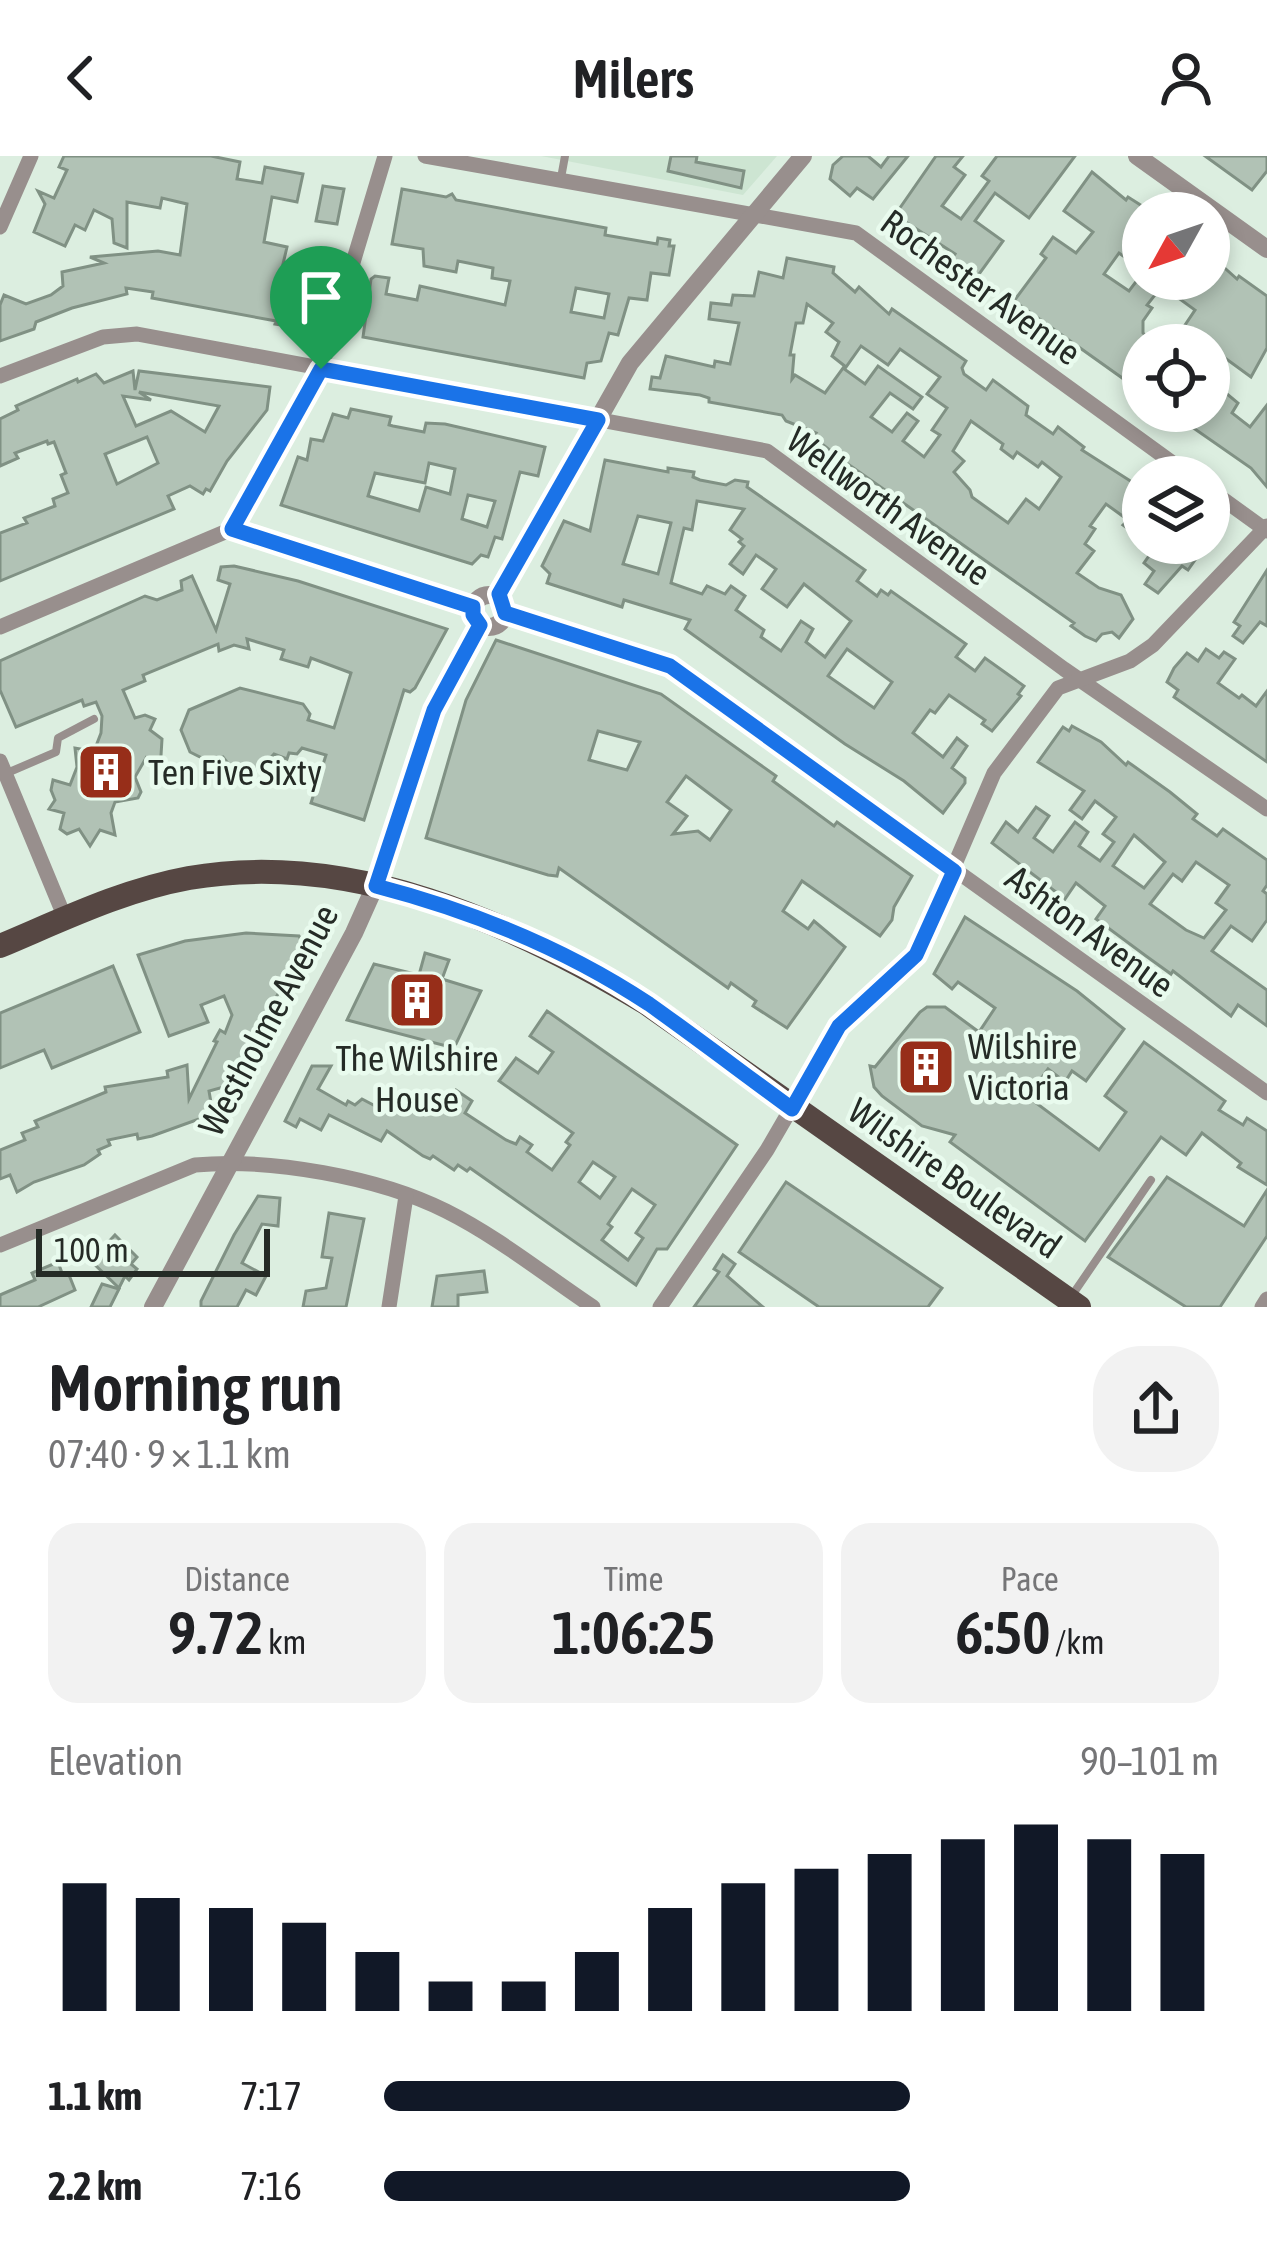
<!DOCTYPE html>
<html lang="en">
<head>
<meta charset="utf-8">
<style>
  body { margin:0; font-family:"Asap Condensed",sans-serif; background:#f2f2f2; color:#202124; height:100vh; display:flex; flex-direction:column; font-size:45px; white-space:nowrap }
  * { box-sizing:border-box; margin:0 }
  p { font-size:39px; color:#757577 }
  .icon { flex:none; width:66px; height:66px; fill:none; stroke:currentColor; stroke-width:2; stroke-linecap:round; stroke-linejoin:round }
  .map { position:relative; height:1151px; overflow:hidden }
  .details { display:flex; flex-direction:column; background:#fff; flex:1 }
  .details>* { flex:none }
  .needle { width:78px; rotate:230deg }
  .tools { position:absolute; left:1122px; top:36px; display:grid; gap:24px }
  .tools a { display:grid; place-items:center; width:108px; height:108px; border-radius:50%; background:#fff; box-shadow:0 6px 18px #0003; font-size:60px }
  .scale { position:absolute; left:36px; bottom:30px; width:234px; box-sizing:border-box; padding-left:12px; border:6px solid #252b26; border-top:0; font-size:33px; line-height:42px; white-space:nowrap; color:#252b26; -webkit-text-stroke:9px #e9fbee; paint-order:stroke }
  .pin { position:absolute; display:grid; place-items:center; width:102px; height:102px; color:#fff; margin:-123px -51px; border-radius:50% 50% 50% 0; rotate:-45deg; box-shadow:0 0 12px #0007 }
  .pin .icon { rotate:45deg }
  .round { display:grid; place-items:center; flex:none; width:126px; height:126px; border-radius:48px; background:#f2f2f2 }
  .head { display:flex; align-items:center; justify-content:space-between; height:204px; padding:0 48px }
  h1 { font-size:66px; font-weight:600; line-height:90px }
  .figures { display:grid; grid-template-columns:repeat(3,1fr); gap:18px; height:204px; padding:12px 48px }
  .figures div { display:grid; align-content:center; border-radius:30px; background:#f2f2f2; text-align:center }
  .figures b { font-size:60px; font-weight:600 }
  .figures small { font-size:33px; font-weight:400 }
  .figures p { font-size:33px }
  .chart { height:336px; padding:24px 48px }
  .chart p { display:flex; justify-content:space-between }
  .chart svg { width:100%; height:216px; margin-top:12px; stroke:#111827; stroke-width:6 }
  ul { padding:0 48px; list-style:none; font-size:39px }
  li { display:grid; grid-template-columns:192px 144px 1fr; align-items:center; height:90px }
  li i { height:30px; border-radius:15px; background:#111827 }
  header { display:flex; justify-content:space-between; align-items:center; height:156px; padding:0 48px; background:#fff; font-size:54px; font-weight:600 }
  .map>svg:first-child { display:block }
</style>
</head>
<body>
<header><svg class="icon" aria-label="back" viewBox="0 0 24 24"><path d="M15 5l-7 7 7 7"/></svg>Milers<svg class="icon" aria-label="person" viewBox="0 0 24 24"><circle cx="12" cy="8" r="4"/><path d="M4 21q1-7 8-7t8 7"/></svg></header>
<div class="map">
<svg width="1267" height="1151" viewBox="0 0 1267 1151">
  <rect width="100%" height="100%" fill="#dceee0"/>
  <!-- built -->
  <path fill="#cde5d2" d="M541,0h236l-34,39z"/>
  <!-- building -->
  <g fill="#b1c2b5" stroke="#809184" stroke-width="3" fill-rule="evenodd">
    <path d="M64,0h147l29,6 -3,17 25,4 3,-16 38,7 -6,28 -25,-5 -8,45 23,5 -4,17 24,4 3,-16 14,3 -15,71 -15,-3 -1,4 -18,-3 1,-3 -124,-23 1,-6 -27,-4 1,6 -55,14 -36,14 -2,7 -34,12v-36l4,-10 22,9 25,-9 12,-9 -1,-14 42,-9 -14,-6 68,-6 22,4 7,-51 -25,-6 -2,10 -33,-6v46l-13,-5 -2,-24 -18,-9 -9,20 -10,-5 -10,21 -31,-14 11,-28 -7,-13 16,7 13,-28 -8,-3z"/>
    <path d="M671,0h26l-1,6 48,9 -3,17 -73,-17z"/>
    <path d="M843,0h25l13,11 8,-11h19l-35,43 -16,-11 -7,8 -20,-17 3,-14z"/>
    <path d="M936,0h27l-9,11 11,8 -23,31 19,13 28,-38 -7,-5 15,-20h78l-46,62 -34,-25 -20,28 28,20 -26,36 -25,-19 3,-4 -60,-39z"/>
    <path d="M1205,0h62v15l-15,19z"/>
    <path d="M1092,16l34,28 2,-3 22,14 -7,2v57l-24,-17 -15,21 25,17 9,-12h71v-25l28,25 2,-3 28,20v52l-16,29 -52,-38 -5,6h-16l10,-14 -5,-3 12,-18 -33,-24 -15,19 5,3 -9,13v12l4,4 -4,6v68l-4,1 -7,-27 -118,-84 32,-43 -5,-4 12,-17 23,16 17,-21 -29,-21z"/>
    <path d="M323,30l21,3 -7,35 -21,-3z"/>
    <path d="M402,33l44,8 6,-3 4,6 150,28 -1,7 52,9 1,-6 12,2 -1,6h5l-5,29 -18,-2 -4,27 -18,-2 -11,37 -9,-2 -8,28 -14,2 -3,15 -221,-41 8,-58 4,-3 14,2 -3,16 31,6 3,-14 85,19 5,-24 -18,-3 1,-10 -35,-7 -2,11 -32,-6 -1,-17 -31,-5zM576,132l33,6 -5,24 -33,-6z"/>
    <path d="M787,102l47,9 -1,6 22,19 4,-5 30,27 3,-5 74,52 -4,7 2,6 22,16 7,-10 35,26 -2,9 27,19 5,-7 26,20 -2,3 61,39v44l-6,-4 -3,4 -11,-8 5,-5 -22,-16 -16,22 5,3 -10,15 9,7 -17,22 22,15 22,7 12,24 -14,19 -7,-6 -10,2 -6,7 -11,-5 -14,-10 3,-3 -229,-161 -32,-25 3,-4 -30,-12 -4,-6 -73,-13v-4l-9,-3 -50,-6 2,-12 8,1 6,-22 48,11 1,-6 15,3 9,-41 -30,-4 2,-16 20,2 2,-10 21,1 5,-24 24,6zM807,148l26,19 -7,9 13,10 -7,14 14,11 15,-21 27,19 12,-16 40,28 -13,17 20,14 -15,22 8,5 -16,22 -21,-16 15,-20 -11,-8 -15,19 -21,-15 19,-24 23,16 9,-12 -44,-31 -13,18 -22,-16 -18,25 -30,-18 -3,4 2,-24h-4l6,-32h7zM971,265l32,23 -2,5 12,9 4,-6 21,15 4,-5 19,15 -22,32 -13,-10 -18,24 -36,-26 -2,-7 -16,-18 10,-11 -11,-10z"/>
    <path d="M133,215l2,19 4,-19 131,16 -3,23 -40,51 -17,30 -4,-2 -3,5 -13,-8 -22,10 6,13 -174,72v-48l27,-10 -3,-5 31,-12 -2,-7 15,-6 -7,-18 5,-2 -12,-31 -6,2 -1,-3 -32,12 3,5 -18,8v-47l18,-9 -2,-4 61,-27 1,3 18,-8 8,9zM139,236l80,14 -14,26 -34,-21 -35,15 -13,-30 28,4zM147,281l11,26 -41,21 -12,-30z"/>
    <path d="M1215,228l23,19 -6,10 18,14 17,-22v82l-16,-19 -82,-57h40v-19z"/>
    <path d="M351,253l40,8 -2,8 4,1 31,6 2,-9 19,1 100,23 -7,29 -18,-4 -18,67 -7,-2 -7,20 -7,-2 -9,9 -191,-59 17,-48 9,3 4,-21 12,2 10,-27 15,4zM429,307l26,6 -5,25 -24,-7 -7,24 -51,-15 7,-23 50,10zM468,339l27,6 -8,26 -25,-8z"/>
    <path d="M605,304l63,12v-4l26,4 -1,5 7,3 26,5 9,-5 13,2 -1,5 118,83 -8,11 20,15 4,-6 7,5 3,-4 75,53 -10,13 19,14 10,-13 39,28 -6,8 3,2 -29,35 -10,-7 3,-4 -36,-25 -14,18 -5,-3 -17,23 30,24 14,-19 10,8 -15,22 13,10v5l-22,30 -39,-32 -59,-37 -160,-115 5,-9 -66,-20 -2,7 -75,-24 3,-9 -8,-8 22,-45 26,10zM697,345l47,8 -14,21 12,9 -3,3 5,4 -14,18 13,10 13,-19 20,14 -14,20 25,18 17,-23 47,37 -26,36 -19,-15 7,-13 -12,-8 -20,30 -20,-14 3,-7 -28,-20 9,-14 -14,-10 -6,8 -18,-8 -5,8 -31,-11 13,-55 8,2zM638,360l33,7 -13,51 -35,-10zM847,493l45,33 -18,26 -46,-32z"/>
    <path d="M1158,387h49l-19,27 -6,-4 -24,27 -13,-9 9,-13 -10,-8z"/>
    <path d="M234,410l64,15 149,48 -32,59 -5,4 -6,-2 -40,130 -53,-17 15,-48 -24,-7 -5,6 -8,-1 -2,6 -13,-5 -14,15 -12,3 -17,-5 -8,-10 -13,5 -20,-10 -9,-22 8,-20 51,-22 63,16 7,10 -2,6 26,8 17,-55 -40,-15 -3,9 -27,-8 3,-9 -37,-11 2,10 -15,-4 -15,6 -1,-7 -75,31 2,6 -22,9 12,28 10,-3 10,4 -5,11 12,9 -2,33 -14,-14 -11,19 6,15 -3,6 -23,4 -4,11 4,22 -15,-5 -10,16 -11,-17 -12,5 -7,-5 4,-16 -15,-4 6,-9 -4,-10 2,-10 17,5 7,-18 -2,-19 11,2 10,-4 5,-13 1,-17 -6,-14 -12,4 -2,-6 -66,27 -16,-37v-29l145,-65 12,4 25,-10 -1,-9 11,-5 24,54 14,-46 -12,-4 3,-13z"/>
    <path d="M1267,414v56l-7,-4 -17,21 -10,-7 7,-10 -6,-4z"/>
    <path d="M496,484l165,54 115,82 -3,5 61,45 3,-4 75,54 -18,31 -2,13 -12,16 -78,-55 -19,30 25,18 6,-8 31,26 -58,81 -34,-22 3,-5 -25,-18 -3,5 -169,-120 -2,8 -9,-1 -122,-37 40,-138zM598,575l42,11 -13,28 -38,-10zM686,620l45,34 -21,30 -12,-9 -25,3 14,-18 -20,-14z"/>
    <path d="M1206,493l13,9 5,-6 11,7 -17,24 21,15 3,-3 14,11 11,-15v71l-93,-65 4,-7 -11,-8 7,-14 13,-15 11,8z"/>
    <path d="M1072,570l29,16 25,23 2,-3 42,30 27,22 -4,5 24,17 6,-7 44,31v25l-4,6 4,3v26l-15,21 -21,-15 -19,25 55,39v36l-29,-21 -7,11 -58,-45 -2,3 -25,-18 -50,-37 9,-13 -29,-23 -11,16 -73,-56 14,-21 12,10 18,-25 13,9 -15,22 19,14 22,-30 13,10 -9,14 21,15 14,-19 -11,-8 13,-17 -21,-16 -13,18 -12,-9 14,-19 -46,-29 25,-35 6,4zM1134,679l31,27 -21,26 -31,-22zM1196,706l33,23 -13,18 10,7 -22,28 -18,-8 -36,-26 23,-30 9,7z"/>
    <path d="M965,761l112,74 47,38 -38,52 -14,-10 -7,11 -17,-13 -20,28 71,53 27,-38 -21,-16 39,-54 81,59 -6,9 24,15 4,-7 20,13v54l-29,-18 3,-4 -39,-30 -16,22 -25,-18 -76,104 -135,-99 5,-7 -33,-9 -40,-30 -8,-9 -4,-21 5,1 45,-55 7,-5h18l34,25 16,-24 -37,-26 -6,7 -18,-15z"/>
    <path d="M246,777l53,3 5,11 -56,101 -8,25 -9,12 -22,6 4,23 -61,22 -14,3 -1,-5 -29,6 2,5 -12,5 2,4 -16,11 -50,17 -17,10 -7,-17 -10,4v-29l25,-10 -3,-7 16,-6 -3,-6 71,-29 -1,-5 63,-10 -1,-6 20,-6 2,34 28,-57 -3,-1 6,-11 5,3 7,-18 -8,-19 -23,9 7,17 -39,14 -31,-81 47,-14z"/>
    <path d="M425,797l24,7 -7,19 39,12 -25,53 -6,3 -103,-27 27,-56 45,11z"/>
    <path d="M113,810l27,66 -88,36 -8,-18 -44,18v-55z"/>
    <path d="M547,855l190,134 -70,104h-10l-21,36 -166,-117 -3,3 -9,-6 -4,5 -21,-14 -3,3 -7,-3 -36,-25 -6,10 -52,-26 -8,15 -21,-11 -4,8 -11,-6 27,-55h19l-13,23 28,16 2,-4 7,4 7,-6 21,11 10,-16 32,20 12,-17 10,7 9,-14 16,11 -7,12 41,27 10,4 4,-7 12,8 -5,7 25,18 18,-25 -4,-3 7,-9 -74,-52 17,-23 22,15 15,-21 -23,-16zM593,1006l22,15 -15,21 -21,-16zM632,1033l23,16 -19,28 7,5 -15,22 -26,-20 10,-13 -4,-3z"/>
    <path d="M1167,1021l77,49 23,-36v46l-47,71h-34l-78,-50z"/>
    <path d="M786,1026l156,106 -14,19h-109l-80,-55z"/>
    <path d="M258,1040l22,2 -2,28 -16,-2 -20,39 24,13 -10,19 -10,-5 -9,17h-36v-6l33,-66z"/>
    <path d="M329,1057l35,6 -18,88h-43l3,-16 20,-3 6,-30 -10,-1z"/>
    <path d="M115,1079l22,22 -6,7 6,5 -8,11 -4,-4 -6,12 -28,-27z"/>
    <path d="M723,1099l12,9 -8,12 36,31h-69l25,-35 -5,-3z"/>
    <path d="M58,1106l4,11 7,2 6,15 -37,17h-38v-12l35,-15 -3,-7z"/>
    <path d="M484,1115l3,21 -29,3v12h-26l5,-31z"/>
    <path d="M102,1128l17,5 -9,18h-19z"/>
  </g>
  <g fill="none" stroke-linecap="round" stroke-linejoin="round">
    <!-- service -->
    <g stroke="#988f8d" stroke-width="8">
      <path d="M561,22l4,-22"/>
      <path d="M7,617l49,-21 2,-14 36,-19"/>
      <path d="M1073,1138l78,-114"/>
    </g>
    <!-- minor -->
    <g stroke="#988f8d" stroke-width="15">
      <path d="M425,0l431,77 336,244"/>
      <path d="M0,71l31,-71"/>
      <path d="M0,220l103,-39 34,-3 630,117 297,218 203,140"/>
      <path d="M1209,333l58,42"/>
      <path d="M232,373l89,-160 64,-213"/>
      <path d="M505,457l165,53 597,427"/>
      <path d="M0,471l232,-98 241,78"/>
      <path d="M0,605l65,157"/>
      <path d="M0,1089l195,-80c75,-7 183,12 251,46 52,26 99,64 147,96"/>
      <path d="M389,1151l17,-111"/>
      <path d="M660,1151l107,-157 72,-124 77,-71 78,-182 64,-85 72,-27 23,-16 114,-119"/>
      <path d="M1262,1151l5,-8"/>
    </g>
    <!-- tertiary -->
    <g stroke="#988f8d" stroke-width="18">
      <path d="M1137,0l130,93"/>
      <circle cx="489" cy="455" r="16"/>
      <path d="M497,442l133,-235 173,-207"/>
      <path d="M153,1151l201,-374 21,-47 58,-176 47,-85"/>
    </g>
    <!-- primary -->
    <path stroke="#564743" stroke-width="24" d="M0,790c62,-26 123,-56 189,-68 161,-28 323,44 457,125l433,304"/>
  </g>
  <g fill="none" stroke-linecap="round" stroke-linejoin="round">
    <!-- route casing -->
    <g stroke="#fff" stroke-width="24">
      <path id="route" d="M321,213l277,51 -99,174 6,19 165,53 284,205 -38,84 -77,71 -47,83c-48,-35 -95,-71 -143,-105 -83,-55 -177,-93 -273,-118l58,-176 46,-85 -7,-10v-8l-241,-78z"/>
    </g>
    <!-- route -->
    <use href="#route" stroke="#1a73e8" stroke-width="15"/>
  </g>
  <!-- icons -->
  <defs>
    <g id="building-square" transform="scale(3)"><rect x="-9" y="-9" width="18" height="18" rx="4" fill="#972e19" stroke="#e9fbee"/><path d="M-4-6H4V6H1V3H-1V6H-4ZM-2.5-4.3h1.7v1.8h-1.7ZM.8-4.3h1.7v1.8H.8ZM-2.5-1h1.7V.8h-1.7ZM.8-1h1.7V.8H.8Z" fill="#fff"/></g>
  </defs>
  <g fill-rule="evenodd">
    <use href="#building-square" x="106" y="616"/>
    <use href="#building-square" x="417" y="844"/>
    <use href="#building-square" x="926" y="911"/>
  </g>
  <g text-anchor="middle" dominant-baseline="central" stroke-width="9" stroke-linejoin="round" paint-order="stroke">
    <!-- street labels -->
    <g font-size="36" fill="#252b26" stroke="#e9fbee">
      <text transform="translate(981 131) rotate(36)">Rochester Avenue</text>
      <text transform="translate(889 350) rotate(36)">Wellworth Avenue</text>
      <text transform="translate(1090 775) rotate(36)">Ashton Avenue</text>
      <text transform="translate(268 864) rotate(-62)">Westholme Avenue</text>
      <text transform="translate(955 1022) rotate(35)">Wilshire Boulevard</text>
    </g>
    <!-- poi labels -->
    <g font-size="36" fill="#252b26" stroke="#e9fbee" text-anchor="start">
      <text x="148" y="616">Ten Five Sixty</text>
      <text x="968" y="890">Wilshire<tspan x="968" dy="41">Victoria</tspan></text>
      <text x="417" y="902" text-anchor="middle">The Wilshire<tspan x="417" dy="41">House</tspan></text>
    </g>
  </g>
</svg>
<div class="tools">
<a><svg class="needle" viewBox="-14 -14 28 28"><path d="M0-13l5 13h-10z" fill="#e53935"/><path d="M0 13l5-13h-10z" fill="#757577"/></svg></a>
<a><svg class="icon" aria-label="locate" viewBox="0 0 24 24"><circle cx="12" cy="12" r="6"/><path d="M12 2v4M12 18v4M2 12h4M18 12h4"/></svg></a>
<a><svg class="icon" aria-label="layers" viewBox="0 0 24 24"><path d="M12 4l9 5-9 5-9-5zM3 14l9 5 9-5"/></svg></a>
</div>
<div class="scale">100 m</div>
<div class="pin" style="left:321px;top:213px;background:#1e9e55"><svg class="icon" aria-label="arrive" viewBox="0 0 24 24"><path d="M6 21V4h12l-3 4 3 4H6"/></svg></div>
</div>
<section class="details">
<div class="head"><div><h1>Morning run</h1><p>07:40 · 9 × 1.1 km</p></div><a class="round"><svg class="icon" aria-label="share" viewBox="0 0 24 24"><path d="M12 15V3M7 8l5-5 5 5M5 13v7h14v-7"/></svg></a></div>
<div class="figures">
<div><p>Distance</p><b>9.72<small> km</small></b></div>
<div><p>Time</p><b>1:06:25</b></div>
<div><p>Pace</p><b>6:50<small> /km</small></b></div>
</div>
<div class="chart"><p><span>Elevation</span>90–101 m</p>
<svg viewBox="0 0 160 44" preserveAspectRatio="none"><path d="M5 44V18M15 44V21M25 44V23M35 44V26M45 44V32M55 44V38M65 44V38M75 44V32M85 44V23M95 44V18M105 44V15M115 44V12M125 44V9M135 44V6M145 44V9M155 44V12"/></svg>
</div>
<ul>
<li><b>1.1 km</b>7:17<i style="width:63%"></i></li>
<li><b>2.2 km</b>7:16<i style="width:63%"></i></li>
</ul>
</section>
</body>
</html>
